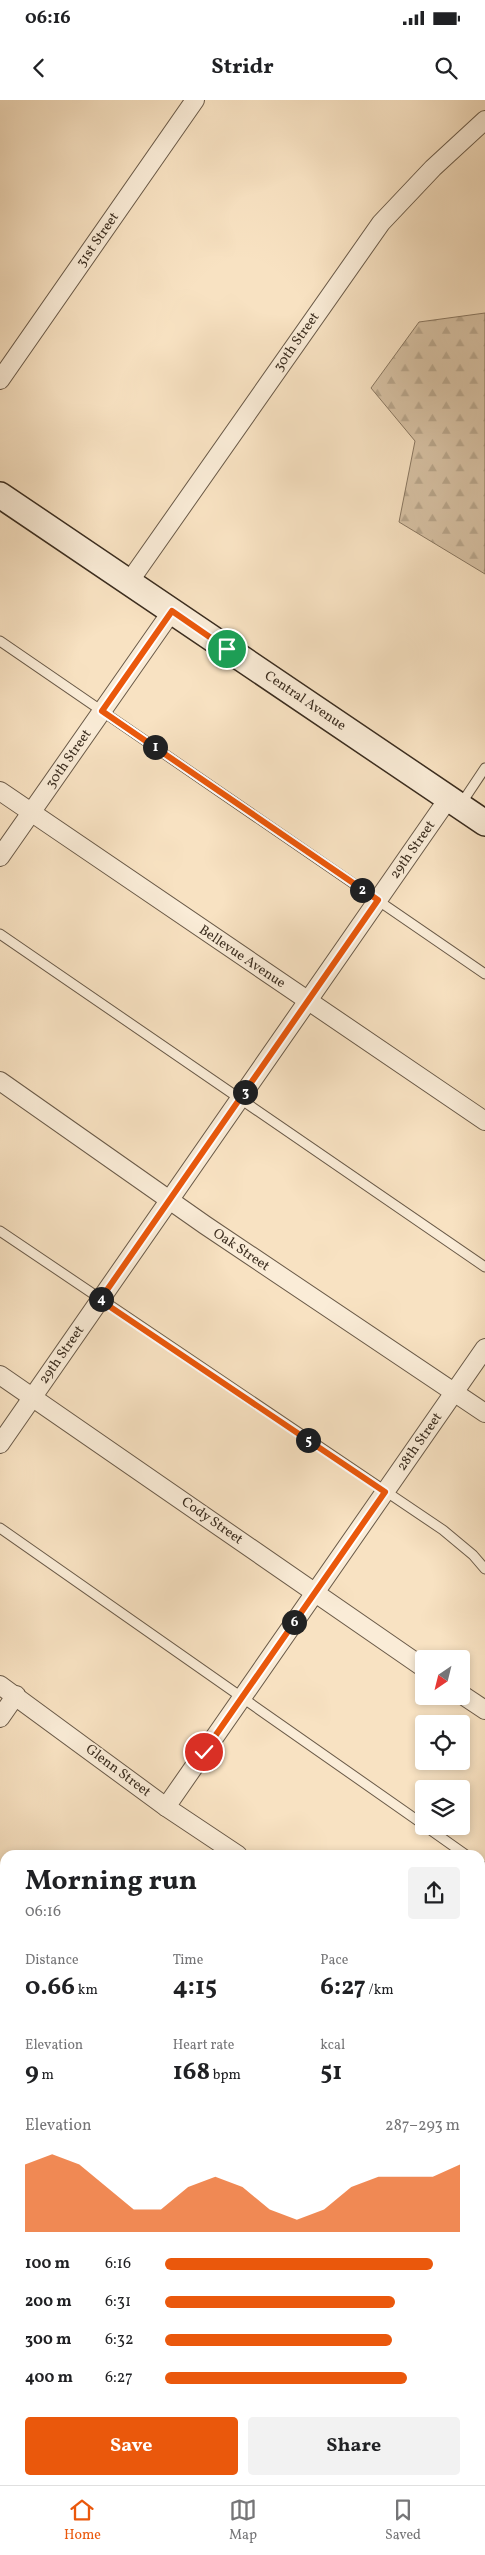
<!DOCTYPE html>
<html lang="en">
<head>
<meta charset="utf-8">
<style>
  body { margin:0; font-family:Vollkorn,serif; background:#f2f2f2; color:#202124; height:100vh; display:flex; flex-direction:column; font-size:19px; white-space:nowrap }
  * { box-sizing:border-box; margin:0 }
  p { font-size:16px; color:#757577 }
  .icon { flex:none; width:28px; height:28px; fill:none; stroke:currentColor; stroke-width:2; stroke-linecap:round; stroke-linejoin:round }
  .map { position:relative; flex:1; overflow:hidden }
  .panel { position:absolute; left:0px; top:1750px; width:485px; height:635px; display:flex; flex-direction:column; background:#fff; border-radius:15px 15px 0 0; box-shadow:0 2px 8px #0003 }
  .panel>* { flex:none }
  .needle { width:32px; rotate:215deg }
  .controls { position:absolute; left:415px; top:1550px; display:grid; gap:10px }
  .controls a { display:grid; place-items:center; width:55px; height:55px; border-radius:5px; background:#fff; box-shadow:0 2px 8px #0003; font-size:25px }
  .pin { position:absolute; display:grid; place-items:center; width:42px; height:42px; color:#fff; margin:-21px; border:2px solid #fff; border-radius:50%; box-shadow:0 1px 5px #0007 }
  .km { position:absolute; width:25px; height:25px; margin:-12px; border-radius:50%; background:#222; color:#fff; font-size:14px; line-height:25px; text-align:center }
  .round { display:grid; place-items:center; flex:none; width:52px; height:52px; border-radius:5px; background:#f2f2f2 }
  .overview { display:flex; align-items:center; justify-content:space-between; height:85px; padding:0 25px }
  h1 { font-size:28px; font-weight:700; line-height:38px }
  .figures { display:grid; grid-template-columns:repeat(3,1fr); gap:8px; height:85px; padding:5px 25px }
  .figures div { display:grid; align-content:center }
  .figures b { font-size:25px; font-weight:700 }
  .figures small { font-size:14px; font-weight:400 }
  .figures p { font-size:14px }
  .chart { height:140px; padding:10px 25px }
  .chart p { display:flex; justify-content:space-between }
  .chart svg { width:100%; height:90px; margin-top:5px; fill:#ea580c; opacity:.7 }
  .action { display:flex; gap:10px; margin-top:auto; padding:10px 25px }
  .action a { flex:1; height:58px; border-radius:5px; background:#ea580c; color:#fff; font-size:20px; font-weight:700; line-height:58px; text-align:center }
  .action a+a { background:#f2f2f2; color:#202124 }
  ul { padding:0 25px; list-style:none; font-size:16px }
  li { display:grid; grid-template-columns:80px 60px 1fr; align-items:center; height:38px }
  li i { height:12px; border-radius:6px; background:#ea580c }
  .status { display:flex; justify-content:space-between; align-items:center; height:35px; padding:0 25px; background:#fff; direction:ltr }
  .status svg { height:14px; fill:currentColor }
  header { display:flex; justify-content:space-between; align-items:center; height:65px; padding:0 25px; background:#fff; font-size:22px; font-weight:700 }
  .menu { display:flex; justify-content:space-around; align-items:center; height:70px; border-top:1px solid #e0e0e0; background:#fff; font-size:14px; color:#757577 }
  .menu a { display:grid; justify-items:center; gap:2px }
  .menu .active { color:#ea580c }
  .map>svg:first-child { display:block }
</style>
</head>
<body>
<div class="status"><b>06:16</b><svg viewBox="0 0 49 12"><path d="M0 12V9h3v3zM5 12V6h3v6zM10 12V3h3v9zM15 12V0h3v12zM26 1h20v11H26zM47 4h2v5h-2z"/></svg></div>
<header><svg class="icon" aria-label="back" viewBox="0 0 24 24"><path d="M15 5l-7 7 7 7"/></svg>Stridr<svg class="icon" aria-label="search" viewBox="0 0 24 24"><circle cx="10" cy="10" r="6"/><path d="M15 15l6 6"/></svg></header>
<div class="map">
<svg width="485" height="2385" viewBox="0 0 485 2385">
  <defs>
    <pattern id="forest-firs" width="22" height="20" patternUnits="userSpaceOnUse" patternTransform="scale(1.25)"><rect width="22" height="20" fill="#d8c3a6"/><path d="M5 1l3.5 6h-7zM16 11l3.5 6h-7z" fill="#baa88e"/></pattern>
  </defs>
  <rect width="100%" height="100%" fill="#f8e2c2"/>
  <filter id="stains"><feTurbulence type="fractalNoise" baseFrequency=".004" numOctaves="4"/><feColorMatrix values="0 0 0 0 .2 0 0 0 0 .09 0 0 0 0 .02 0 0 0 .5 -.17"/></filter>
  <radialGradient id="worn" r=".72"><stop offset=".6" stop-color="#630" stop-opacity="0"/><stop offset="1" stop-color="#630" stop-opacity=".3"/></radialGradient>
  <!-- forest -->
  <path fill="url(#forest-firs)" stroke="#8a7862" d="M485,213v261l-86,-52 16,-81 -44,-53 48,-66z"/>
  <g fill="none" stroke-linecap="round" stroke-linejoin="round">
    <!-- lane casing -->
    <g stroke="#6a5a48" stroke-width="11">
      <g id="lane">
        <path d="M0,541l485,333"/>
        <path d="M461,704l24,-36"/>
        <path d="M0,834l485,333"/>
        <path d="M0,1131l443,299 30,25 12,14"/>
        <path d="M0,1428l424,297"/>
        <path d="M425,1726l41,29"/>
        <path d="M480,1765l5,3"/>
        <path d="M480,2280l5,-7"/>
      </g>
    </g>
    <!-- street casing -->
    <g stroke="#6a5a48" stroke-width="20">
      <g id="street">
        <path d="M0,280l195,-280"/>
        <path d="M129,482l252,-359 52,-55 52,-48"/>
        <path d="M0,691l485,330"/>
        <path d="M0,757l172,-246"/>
        <path d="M0,981l205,144 280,188"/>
        <path d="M0,1275l424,293"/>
        <path d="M0,1344l448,-645"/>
        <path d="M0,1585l166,122 72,48"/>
        <path d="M461,1594l24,16"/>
        <path d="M0,1618l16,-23"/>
        <path d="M166,1707l319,-459"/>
        <path d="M480,1917l5,3"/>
        <path d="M0,2195l5,4"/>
        <path d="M213,2380l4,5"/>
        <path d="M79,2385l4,-5"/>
      </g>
    </g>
    <!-- secondary casing -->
    <g stroke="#3b2d1f" stroke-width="28">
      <path id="secondary" d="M0,395l485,328"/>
    </g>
    <!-- lane -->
    <use href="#lane" stroke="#faecd7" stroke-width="9"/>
    <!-- street -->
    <use href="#street" stroke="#faecd7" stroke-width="18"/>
    <!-- secondary -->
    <use href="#secondary" stroke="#faecd7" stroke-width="25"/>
  </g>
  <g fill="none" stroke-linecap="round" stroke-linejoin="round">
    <!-- route casing -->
    <g stroke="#fff" stroke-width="10">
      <path id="route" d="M204,1652l181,-260 -285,-192 278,-400 -276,-189 70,-100 55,38"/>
    </g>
    <!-- route -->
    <use href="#route" stroke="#ea580c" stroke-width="6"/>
  </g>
  <g text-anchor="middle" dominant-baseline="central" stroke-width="4" stroke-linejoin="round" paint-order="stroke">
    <!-- street labels -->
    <g font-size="14" fill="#3b2d1f" stroke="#faecd7">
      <text transform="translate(98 140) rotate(-55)">31st Street</text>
      <text transform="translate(297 242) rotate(-55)">30th Street</text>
      <text transform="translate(305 601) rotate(34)">Central Avenue</text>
      <text transform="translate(69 659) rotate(-55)">30th Street</text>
      <text transform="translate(413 750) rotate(-55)">29th Street</text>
      <text transform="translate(242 857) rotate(34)">Bellevue Avenue</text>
      <text transform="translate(241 1150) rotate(34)">Oak Street</text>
      <text transform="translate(62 1255) rotate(-55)">29th Street</text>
      <text transform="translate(420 1342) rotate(-55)">28th Street</text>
      <text transform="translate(212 1421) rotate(35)">Cody Street</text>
      <text transform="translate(118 1671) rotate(37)">Glenn Street</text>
    </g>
  </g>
  <rect width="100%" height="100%" filter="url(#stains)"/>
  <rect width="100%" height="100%" fill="url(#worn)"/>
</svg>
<div class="controls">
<a><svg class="needle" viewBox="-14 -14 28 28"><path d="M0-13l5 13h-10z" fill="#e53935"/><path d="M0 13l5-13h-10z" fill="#757577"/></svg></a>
<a><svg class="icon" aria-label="locate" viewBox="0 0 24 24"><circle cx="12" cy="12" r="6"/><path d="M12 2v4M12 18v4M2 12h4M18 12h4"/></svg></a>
<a><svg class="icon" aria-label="layers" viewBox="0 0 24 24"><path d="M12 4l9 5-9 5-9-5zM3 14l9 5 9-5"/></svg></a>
</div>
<div class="pin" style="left:227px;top:549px;background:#1e9e55"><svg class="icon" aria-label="arrive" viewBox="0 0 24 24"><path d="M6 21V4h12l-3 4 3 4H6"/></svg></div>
<div class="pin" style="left:204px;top:1652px;background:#d93025"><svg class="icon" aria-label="check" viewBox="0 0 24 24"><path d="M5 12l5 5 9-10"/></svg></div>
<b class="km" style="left:155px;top:647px">1</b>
<b class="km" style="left:362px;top:790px">2</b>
<b class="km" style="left:245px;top:992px">3</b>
<b class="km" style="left:101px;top:1199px">4</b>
<b class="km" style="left:308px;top:1340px">5</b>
<b class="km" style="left:294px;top:1522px">6</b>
<section class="panel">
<div class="overview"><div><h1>Morning run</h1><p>06:16</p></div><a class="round"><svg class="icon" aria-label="share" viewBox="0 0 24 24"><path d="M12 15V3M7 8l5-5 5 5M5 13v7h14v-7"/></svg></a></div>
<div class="figures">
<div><p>Distance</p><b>0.66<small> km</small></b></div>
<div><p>Time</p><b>4:15</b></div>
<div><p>Pace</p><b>6:27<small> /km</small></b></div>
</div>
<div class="figures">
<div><p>Elevation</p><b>9<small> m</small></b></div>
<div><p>Heart rate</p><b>168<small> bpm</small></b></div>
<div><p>kcal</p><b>51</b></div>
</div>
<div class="chart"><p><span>Elevation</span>287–293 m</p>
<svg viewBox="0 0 160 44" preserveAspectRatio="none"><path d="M0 44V11L10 6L20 11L30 22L40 33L50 33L60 22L70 17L80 22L90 33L100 38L110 33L120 22L130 17L140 17L150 17L160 11V44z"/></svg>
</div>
<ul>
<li><b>100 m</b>6:16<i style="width:91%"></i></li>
<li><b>200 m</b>6:31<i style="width:78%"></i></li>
<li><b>300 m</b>6:32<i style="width:77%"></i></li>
<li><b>400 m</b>6:27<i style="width:82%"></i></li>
</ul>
<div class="action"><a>Save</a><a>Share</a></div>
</section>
</div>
<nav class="menu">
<a class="active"><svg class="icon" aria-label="home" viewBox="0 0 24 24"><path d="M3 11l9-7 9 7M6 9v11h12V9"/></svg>Home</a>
<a><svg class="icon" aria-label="map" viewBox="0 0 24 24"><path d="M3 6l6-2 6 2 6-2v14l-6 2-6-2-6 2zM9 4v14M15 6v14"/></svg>Map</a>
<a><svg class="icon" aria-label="saved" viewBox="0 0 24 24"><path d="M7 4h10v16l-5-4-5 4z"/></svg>Saved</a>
</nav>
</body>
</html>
